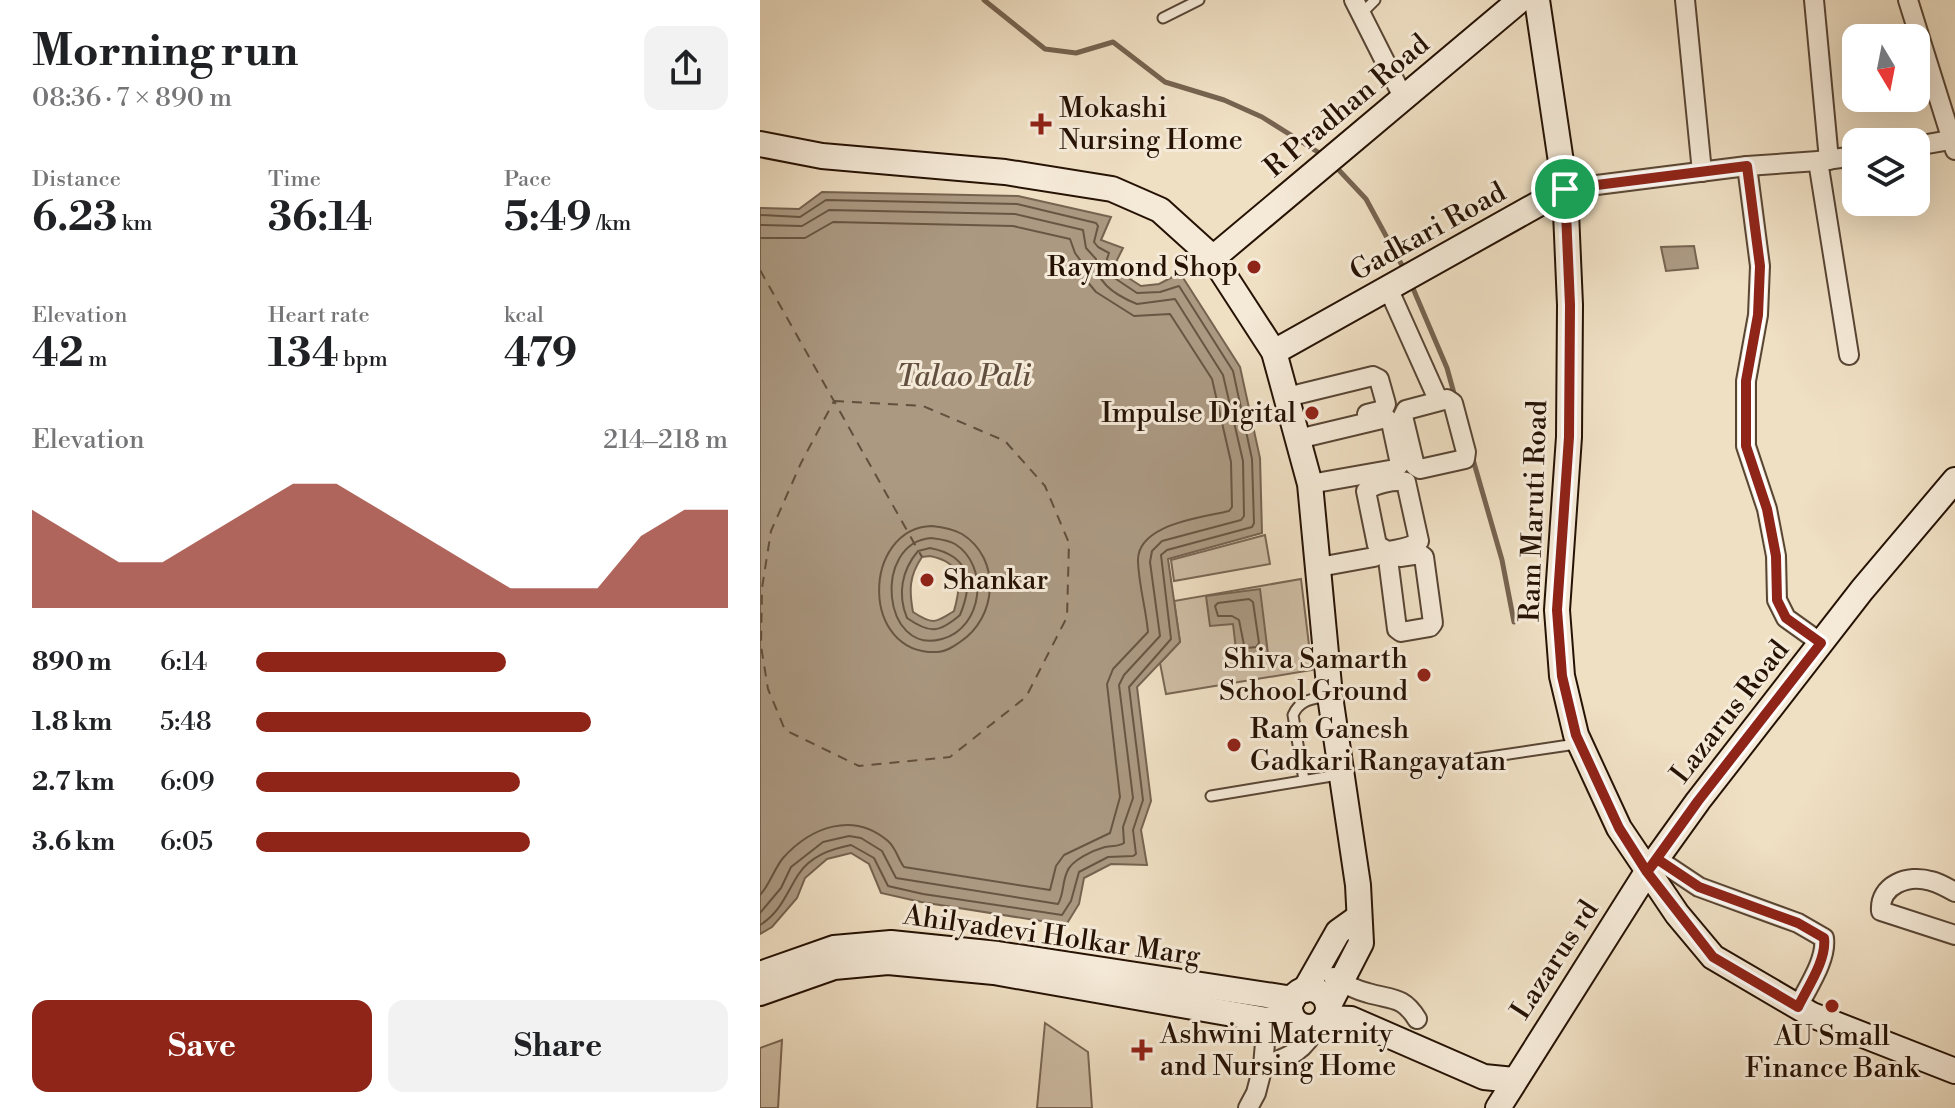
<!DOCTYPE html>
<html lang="en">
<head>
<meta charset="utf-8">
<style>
  body { margin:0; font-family:"Libre Bodoni",serif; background:#f2f2f2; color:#202124; height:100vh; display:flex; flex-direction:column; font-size:30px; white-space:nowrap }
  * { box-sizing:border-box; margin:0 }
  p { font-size:26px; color:#757577 }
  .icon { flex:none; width:44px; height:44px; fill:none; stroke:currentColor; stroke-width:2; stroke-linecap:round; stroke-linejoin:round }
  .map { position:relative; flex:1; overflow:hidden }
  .side { display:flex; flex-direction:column; background:#fff; width:760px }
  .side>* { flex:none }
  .needle { width:52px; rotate:170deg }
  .fabs { position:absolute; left:1082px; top:24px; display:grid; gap:16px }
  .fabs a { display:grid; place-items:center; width:88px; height:88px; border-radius:16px; background:#fff; box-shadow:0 8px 32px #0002; font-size:40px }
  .pin { position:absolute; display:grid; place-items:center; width:68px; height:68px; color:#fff; margin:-34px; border:4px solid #fff; border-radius:50%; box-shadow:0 2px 8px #0007 }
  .round { display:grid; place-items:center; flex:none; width:84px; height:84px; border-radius:16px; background:#f2f2f2 }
  .overview { display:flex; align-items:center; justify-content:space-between; height:136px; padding:0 32px }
  h1 { font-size:44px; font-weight:800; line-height:60px }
  .figures { display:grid; grid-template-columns:repeat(3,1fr); gap:12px; height:136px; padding:8px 32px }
  .figures div { display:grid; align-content:center }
  .figures b { font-size:40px; font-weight:800 }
  .figures small { font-size:22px; font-weight:400 }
  .figures p { font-size:22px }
  .chart { height:224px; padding:16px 32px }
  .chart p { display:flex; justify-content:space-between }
  .chart svg { width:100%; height:144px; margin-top:8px; fill:#8f2418; opacity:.7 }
  .cta { display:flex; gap:16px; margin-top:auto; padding:16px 32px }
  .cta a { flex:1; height:92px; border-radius:16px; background:#8f2418; color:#fff; font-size:32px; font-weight:800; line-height:92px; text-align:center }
  .cta a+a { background:#f2f2f2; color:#202124 }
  ul { padding:0 32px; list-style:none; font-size:26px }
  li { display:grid; grid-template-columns:128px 96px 1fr; align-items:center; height:60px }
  li i { height:20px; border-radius:10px; background:#8f2418 }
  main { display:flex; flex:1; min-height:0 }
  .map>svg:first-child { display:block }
</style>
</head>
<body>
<main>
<section class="side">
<div class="overview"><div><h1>Morning run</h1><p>08:36 · 7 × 890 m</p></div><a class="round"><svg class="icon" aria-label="share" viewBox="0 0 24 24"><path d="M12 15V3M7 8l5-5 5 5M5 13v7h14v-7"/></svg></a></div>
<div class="figures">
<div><p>Distance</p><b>6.23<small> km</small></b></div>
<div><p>Time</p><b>36:14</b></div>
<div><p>Pace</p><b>5:49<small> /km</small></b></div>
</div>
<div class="figures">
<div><p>Elevation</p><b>42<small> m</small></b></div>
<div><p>Heart rate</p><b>134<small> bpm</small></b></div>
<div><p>kcal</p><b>479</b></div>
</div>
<div class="chart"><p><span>Elevation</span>214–218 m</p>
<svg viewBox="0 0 160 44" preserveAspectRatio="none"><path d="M0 44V14L10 22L20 30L30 30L40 22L50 14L60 6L70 6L80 14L90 22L100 30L110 38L120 38L130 38L140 22L150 14L160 14V44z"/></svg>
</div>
<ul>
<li><b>890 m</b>6:14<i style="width:53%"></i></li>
<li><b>1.8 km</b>5:48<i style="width:71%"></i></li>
<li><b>2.7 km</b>6:09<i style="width:56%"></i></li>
<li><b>3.6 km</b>6:05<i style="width:58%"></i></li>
</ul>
<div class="cta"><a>Save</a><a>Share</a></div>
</section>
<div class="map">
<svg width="1195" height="1108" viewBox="0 0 1195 1108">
  <rect width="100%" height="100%" fill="#efdfc3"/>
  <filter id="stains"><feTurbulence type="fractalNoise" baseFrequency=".0025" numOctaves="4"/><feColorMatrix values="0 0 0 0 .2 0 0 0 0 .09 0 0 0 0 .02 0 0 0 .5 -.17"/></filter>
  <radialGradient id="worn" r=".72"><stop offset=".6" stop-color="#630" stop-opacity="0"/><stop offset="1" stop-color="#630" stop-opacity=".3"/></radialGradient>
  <!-- green -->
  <g fill="#cdbca3" stroke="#7a6754" stroke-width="2">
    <path d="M505,535l5,29 -96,17 -3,-21z"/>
    <path d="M541,579l11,91 -146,24 -6,-31 20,-21 -6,-41z"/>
    <path d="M285,1023l43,29 4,56h-55z"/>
    <path d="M22,1040l-4,68h-18v-60z"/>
  </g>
  <!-- water -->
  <g fill="#ab9982" stroke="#766350" stroke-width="2" fill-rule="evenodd">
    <path d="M62,192l196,4 93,21 -10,23 22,8 -10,20 28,18 18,-2 21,-11 60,94 20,91 2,75 -94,26 12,83 -43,45 14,114 -10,29 6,35 -36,-1 -27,14 -5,26 -13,21 -145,-23 -40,-9 -12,-29 -18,-11 -24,6 -22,19 -8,20 -25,29 -12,7v-726l39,1zM170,556c34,7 32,26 24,55 -19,12 -21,14 -41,1 -4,-22 -4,-36 9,-55z"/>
    <path d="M934,246l4,22 -32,3 -5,-24z"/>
    <path d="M500,589l8,65 -31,4 -4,-34 -23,2 -4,-30z"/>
  </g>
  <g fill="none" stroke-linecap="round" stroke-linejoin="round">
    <!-- shore -->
    <g stroke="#685643" stroke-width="2">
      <path d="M0,215l40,2 26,-17 191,4 79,19 2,3 -4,16 4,5 11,6 -4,12 2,8 30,20 23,-1 19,-6 54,85 19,88 2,64 -2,4 -85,23 -6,5 10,84 -42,48 14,113 -10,30 3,24 -3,2 -25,1 -29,15 -8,29 -9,14 -139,-21 -35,-8 -14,-28 -23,-13c-20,4 -41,11 -53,30 -12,19 -18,38 -38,50"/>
      <path d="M0,225l42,1 27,-16 186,4 68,16 3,18 10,11c-2,23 21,37 41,45l38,-5 48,76 20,86 1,55 -3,4 -79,21 -10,10 -2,11 10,74 -36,39 -5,10 14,113 -10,29 1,16c-6,4 -11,2 -19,4 -11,3 -34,13 -38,25 -5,11 -3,22 -9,32l-162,-26 -14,-27 -21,-13 -12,-2 -26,6 -32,25 -10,21 -21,25"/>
      <path d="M0,238h45l28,-16 180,4 57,13 5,14 8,11 3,16 10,12 38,24 36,-2 42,65 19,83 1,45 -3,4c-28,7 -93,13 -91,51 1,24 8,47 10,70l-35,37 -6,15 13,113 -10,36 -46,22 -8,11 -6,24 -146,-23c-6,-8 -8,-19 -16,-26 -35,-30 -77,-14 -105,17 -9,11 -13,26 -23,37"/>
      <path d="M172,526c10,1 21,3 30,8 40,25 35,84 -2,108 -7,5 -13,9 -22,10 -79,4 -76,-124 -6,-126z"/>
      <path d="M171,538c8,1 18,2 24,6 35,22 28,84 -13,95 -60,17 -70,-96 -11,-101z"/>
      <path d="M170,548c40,8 44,33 30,67 -21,18 -30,19 -53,3 -10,-24 -5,-48 11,-67z"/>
      <path d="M489,599l4,3 6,41 -3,4 -9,1 -3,-3 -5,-25 -7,-4h-14l-3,-10 3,-3z"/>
    </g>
    <!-- stream -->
    <g stroke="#766350" stroke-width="5">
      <path d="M224,0l61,49 31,4 37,-11 52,40 59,18 38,17 59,37"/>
      <path d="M576,167l30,32 38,70"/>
      <path d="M652,286l35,82 8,29"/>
      <path d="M712,456l30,104 12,62"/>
    </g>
    <!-- ferry -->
    <g stroke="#624f3d" stroke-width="2" stroke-dasharray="10 8" stroke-linecap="butt">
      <path d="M0,270l162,287"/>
      <path d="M74,401l89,5 82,35 40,45 24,57 -2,74 -41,80 -76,60 -91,9 -74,-36 -17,-41 -7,-43 1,-58 9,-57 30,-68z"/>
    </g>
    <!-- lane casing -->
    <g stroke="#584534" stroke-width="13">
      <g id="lane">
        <path d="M607,8l8,-8"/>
        <path d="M403,18l36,-18"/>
        <path d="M709,760l107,-16"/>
        <path d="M544,780l-11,-65c7,-16 20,-16 35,-19"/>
        <path d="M451,796l127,-21"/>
      </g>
    </g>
    <!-- street casing -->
    <g stroke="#584534" stroke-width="22">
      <g id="street">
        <path d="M594,0l49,97"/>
        <path d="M925,0l17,172"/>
        <path d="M1054,0l15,160"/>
        <path d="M1148,0l47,150"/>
        <path d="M1156,146l39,-7"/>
        <path d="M1058,161l31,194"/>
        <path d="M987,166l13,100 -2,49 -12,66v65l21,63 9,47 1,44 9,18 35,25"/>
        <path d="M805,189l182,-23 71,-5 38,-5"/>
        <path d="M628,288l48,107 4,6 7,-2 6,4 13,49 -1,7 -45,10 -5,-3 -12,-50 3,-6 34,-9"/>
        <path d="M527,397l86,-21 6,3 7,25 -3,6 -16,4"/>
        <path d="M538,439l88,-21 5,4 9,42 -5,5 -85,15"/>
        <path d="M628,559l9,70 4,3 29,-5 3,-4 -9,-66 -4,-3 -20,3"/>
        <path d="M559,567l55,-10c13,-10 33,-5 45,-16l-13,-59c-11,-3 -32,2 -40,9l11,54 10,6"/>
        <path d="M897,859l42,28 99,36 26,15c3,22 -17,50 -26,69"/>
        <path d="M1195,892c-7,-4 -16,-9 -24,-11 -23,-7 -52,4 -50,30l74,24"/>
        <path d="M573,977c11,7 23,13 35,16 24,7 35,3 49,26"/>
        <path d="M503,1066c28,-10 41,-14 55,-42"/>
        <path d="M488,1108l8,-15 7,-27 4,-46"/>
      </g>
    </g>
    <!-- secondary casing -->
    <g stroke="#261204" stroke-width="28">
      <g id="secondary">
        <path d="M777,0l28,189 5,116 -1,132 -12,173 5,66 14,59 43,93 58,86 36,43 99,58 143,56"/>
        <path d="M0,144l62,12 183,16 107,17 48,21 53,48 24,37 37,57 36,132 20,212 28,189 3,58 -33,64"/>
        <path d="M453,258l307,-258"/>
        <path d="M514,352l291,-163"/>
        <path d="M0,974l74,-26 57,-5 107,11 295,45"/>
        <circle cx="549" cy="1008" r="19"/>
        <path d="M545,990l33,-58 21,-15"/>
        <path d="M0,993l74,-26 54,-5 106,10 273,48 24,-6"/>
        <path d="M565,1018l26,1 133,58 30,3"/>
        <path d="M738,1108l149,-236 51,-71 164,-211 93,-110"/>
      </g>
    </g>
    <!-- lane -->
    <use href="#lane" stroke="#f5ead8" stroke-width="9"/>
    <!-- street -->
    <use href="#street" stroke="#f5ead8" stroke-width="18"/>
    <!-- secondary -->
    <use href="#secondary" stroke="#f5ead8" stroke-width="24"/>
  </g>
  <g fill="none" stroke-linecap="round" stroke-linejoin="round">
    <!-- route casing -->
    <g stroke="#fff" stroke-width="16">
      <path id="route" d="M805,189l5,116 -1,132 -12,173 5,66 14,59 43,93 28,44 10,-13 42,28 99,36 26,15c3,22 -17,50 -26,69l-85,-50 -66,-85 51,-71 123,-158 -35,-25 -9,-18 -1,-44 -9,-47 -21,-63v-65l12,-66 2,-49 -13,-100 -182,23"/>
    </g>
    <!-- route -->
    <use href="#route" stroke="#8f2418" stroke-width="10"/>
  </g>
  <!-- markers -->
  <g fill="#8f2418" stroke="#f5ead8" stroke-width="3">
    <path d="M277 112h8v8h8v8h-8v8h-8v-8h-8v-8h8z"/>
    <circle cx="494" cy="267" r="8"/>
    <circle cx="552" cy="413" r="8"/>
    <circle cx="167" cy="580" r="8"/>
    <circle cx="664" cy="675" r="8"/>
    <circle cx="474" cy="745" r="8"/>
    <circle cx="1072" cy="1006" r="8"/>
    <path d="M378 1038h8v8h8v8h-8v8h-8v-8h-8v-8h8z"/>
  </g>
  <g text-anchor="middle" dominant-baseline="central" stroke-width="6" stroke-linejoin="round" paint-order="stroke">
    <!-- street labels -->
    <g font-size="28" fill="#261204" stroke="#f5ead8">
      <text transform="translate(587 106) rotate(-40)">R Pradhan Road</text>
      <text transform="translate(668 232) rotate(-29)">Gadkari Road</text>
      <text transform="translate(774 511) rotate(-88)">Ram Maruti Road</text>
      <text transform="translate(970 712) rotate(-52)">Lazarus Road</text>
      <text transform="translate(292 936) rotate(8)">Ahilyadevi Holkar Marg</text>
      <text transform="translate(795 960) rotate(-57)">Lazarus rd</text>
    </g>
    <!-- poi labels -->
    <g font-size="28" fill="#261204" stroke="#f5ead8" text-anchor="start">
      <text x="299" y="108">Mokashi<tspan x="299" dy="32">Nursing Home</tspan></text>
      <text x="478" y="267" text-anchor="end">Raymond Shop</text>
      <text x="536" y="413" text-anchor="end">Impulse Digital</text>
      <text x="183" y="580">Shankar</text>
      <text x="648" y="659" text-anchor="end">Shiva Samarth<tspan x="648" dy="32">School Ground</tspan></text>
      <text x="490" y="729">Ram Ganesh<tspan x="490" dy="32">Gadkari Rangayatan</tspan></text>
      <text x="400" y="1034">Ashwini Maternity<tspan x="400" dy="32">and Nursing Home</tspan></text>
      <text x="1072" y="1036" text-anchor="middle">AU Small<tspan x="1072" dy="32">Finance Bank</tspan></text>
    </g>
    <!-- water labels -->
    <g font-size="30" font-style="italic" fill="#624f3d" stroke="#f5ead8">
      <text x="204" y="377">Talao Pali</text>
    </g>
  </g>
  <rect width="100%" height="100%" filter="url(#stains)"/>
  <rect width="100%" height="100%" fill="url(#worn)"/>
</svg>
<div class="fabs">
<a><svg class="needle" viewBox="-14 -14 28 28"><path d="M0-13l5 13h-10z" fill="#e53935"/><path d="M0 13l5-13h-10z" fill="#757577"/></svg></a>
<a><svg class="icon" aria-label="layers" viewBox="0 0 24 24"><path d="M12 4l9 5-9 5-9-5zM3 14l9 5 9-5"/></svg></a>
</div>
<div class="pin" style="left:805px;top:189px;background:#1e9e55"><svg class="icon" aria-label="arrive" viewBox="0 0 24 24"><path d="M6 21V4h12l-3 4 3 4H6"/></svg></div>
</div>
</main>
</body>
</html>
